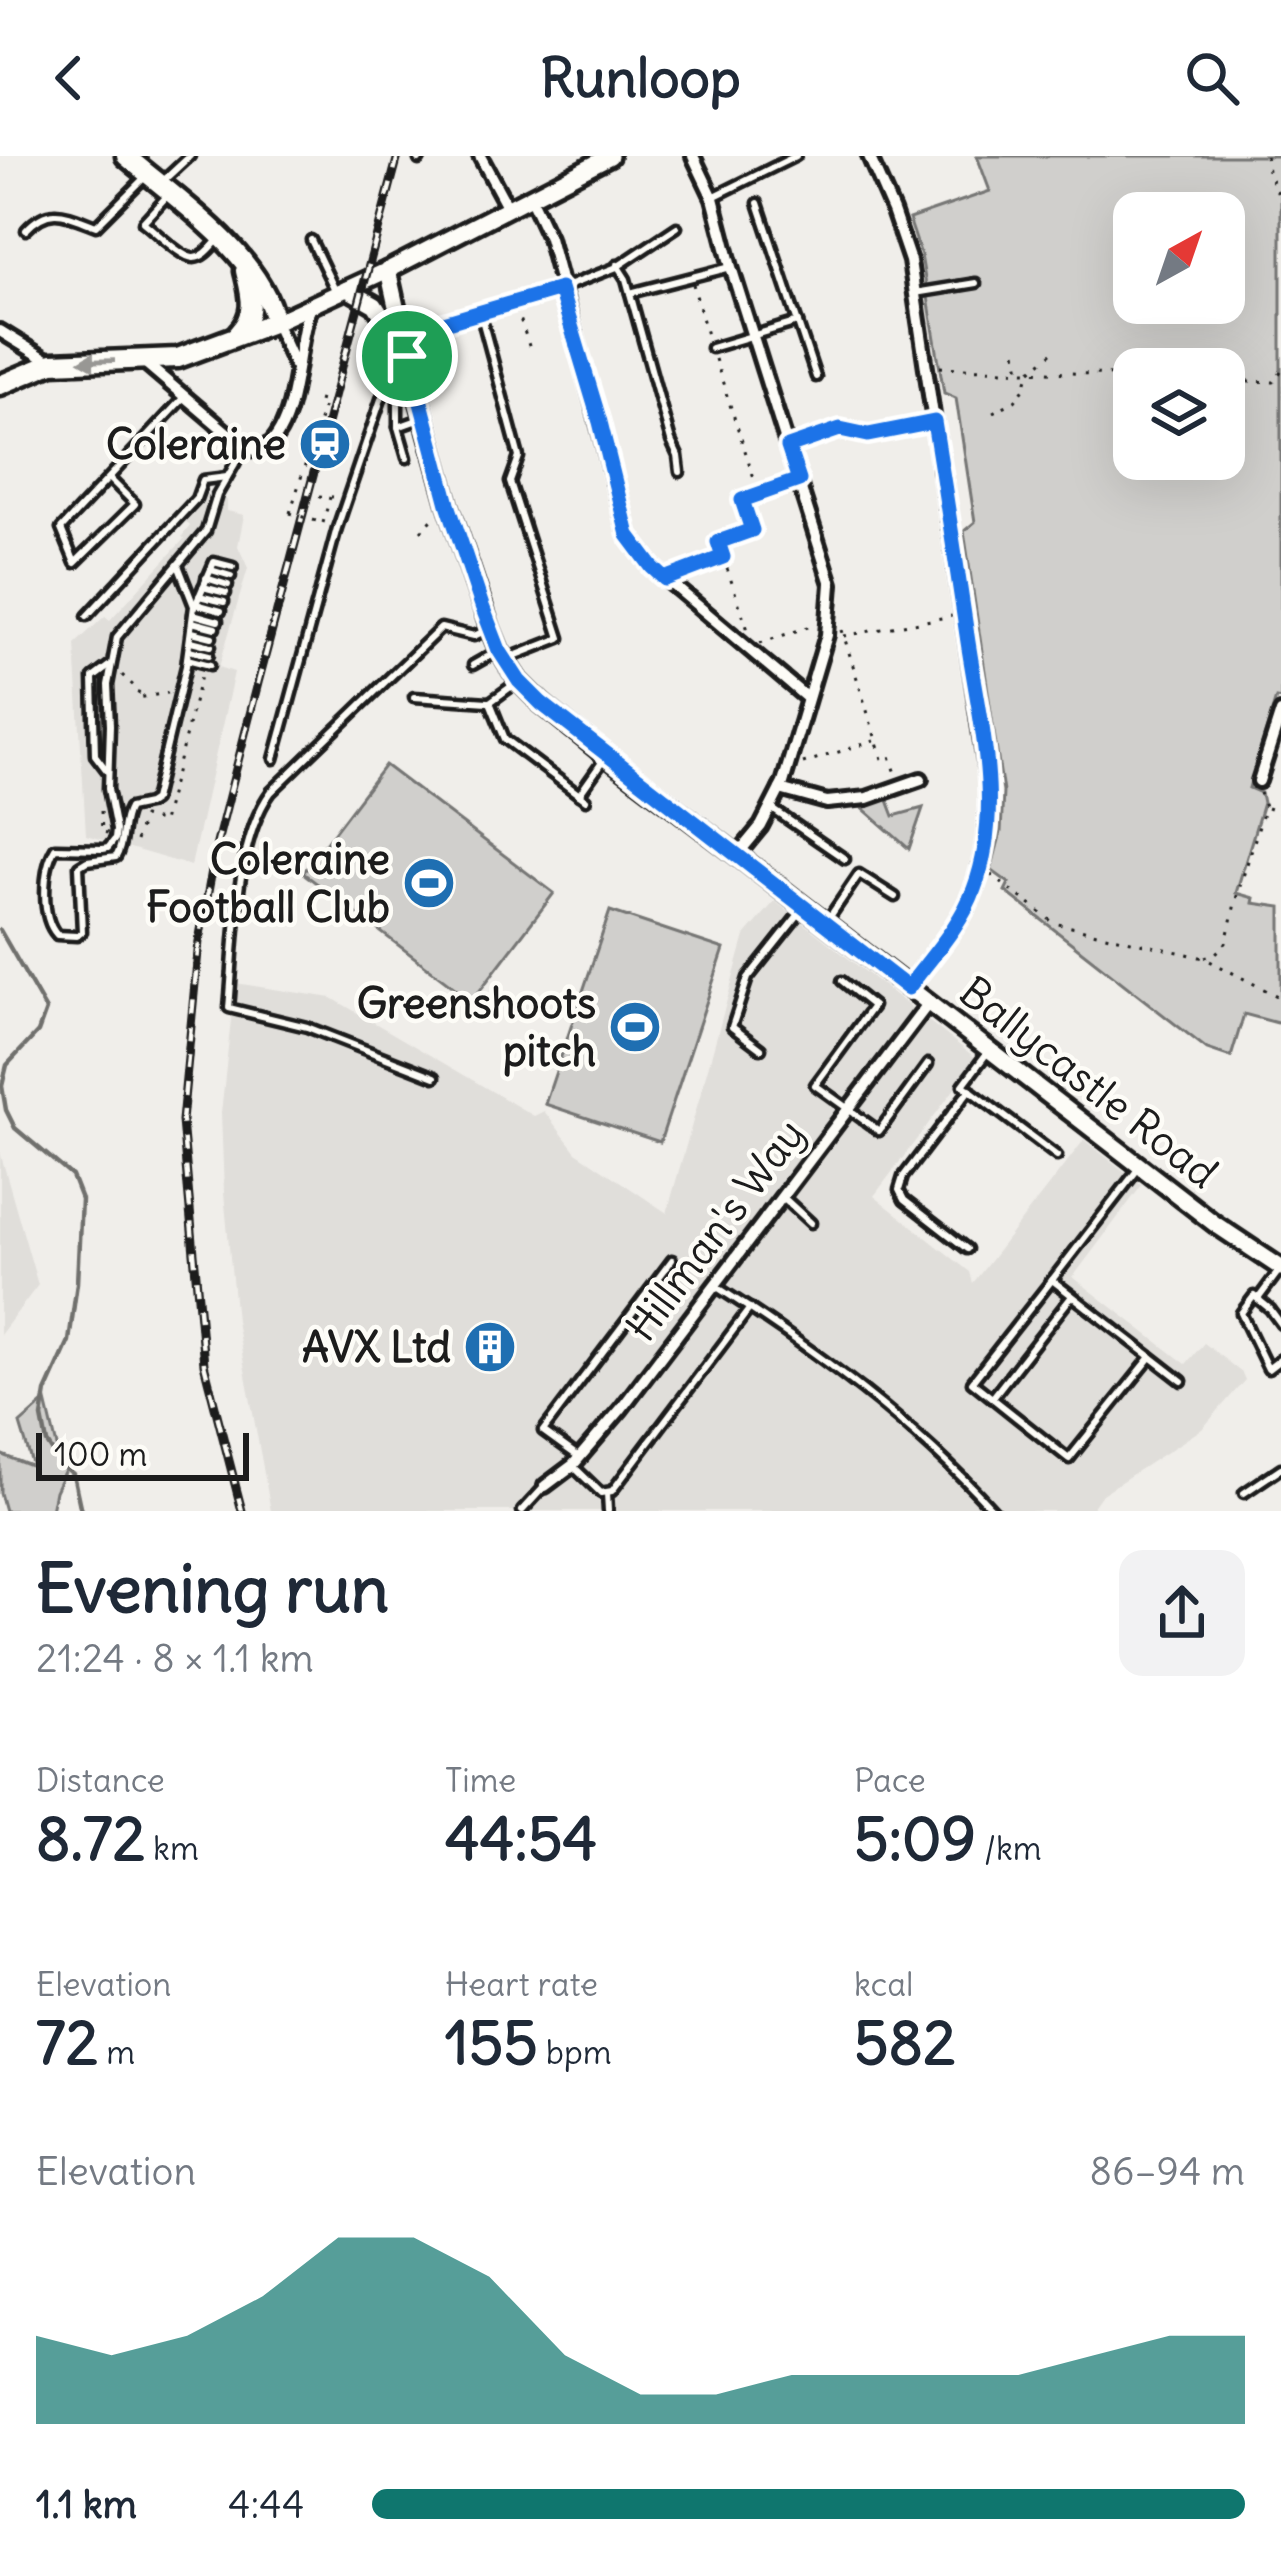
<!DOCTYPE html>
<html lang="en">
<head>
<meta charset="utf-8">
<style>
  body { margin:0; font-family:Delius,sans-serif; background:#f2f2f3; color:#1f2937; height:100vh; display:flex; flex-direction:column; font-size:45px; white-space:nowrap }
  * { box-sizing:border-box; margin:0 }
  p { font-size:39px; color:#747a83 }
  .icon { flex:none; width:66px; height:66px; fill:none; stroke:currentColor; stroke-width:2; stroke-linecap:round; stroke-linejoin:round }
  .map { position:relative; height:1355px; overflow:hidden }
  .side { display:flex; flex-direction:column; background:#fff; flex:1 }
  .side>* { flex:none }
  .needle { width:78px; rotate:40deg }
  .controls { position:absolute; left:1113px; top:36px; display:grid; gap:24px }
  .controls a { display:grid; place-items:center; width:132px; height:132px; border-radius:24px; background:#fff; box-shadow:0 12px 48px #0002; font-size:60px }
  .scale { position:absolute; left:36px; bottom:30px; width:213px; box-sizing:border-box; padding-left:12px; border:6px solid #1c1c1c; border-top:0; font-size:33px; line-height:42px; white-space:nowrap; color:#1c1c1c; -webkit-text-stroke:9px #fdfcf7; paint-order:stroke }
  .pin { position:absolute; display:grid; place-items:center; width:102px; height:102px; color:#fff; margin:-51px; border:6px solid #fff; border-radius:50%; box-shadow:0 3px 12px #0007 }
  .round { display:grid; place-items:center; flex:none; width:126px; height:126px; border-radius:24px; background:#f2f2f3 }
  .headline { display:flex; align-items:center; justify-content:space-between; height:204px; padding:0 36px }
  h1 { font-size:66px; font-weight:700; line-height:90px }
  .figures { display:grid; grid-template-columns:repeat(3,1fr); gap:18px; height:204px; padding:12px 36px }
  .figures div { display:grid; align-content:center }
  .figures b { font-size:60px; font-weight:700 }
  .figures small { font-size:33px; font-weight:400 }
  .figures p { font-size:33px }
  .chart { height:336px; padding:24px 36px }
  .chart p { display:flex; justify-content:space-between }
  .chart svg { width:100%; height:216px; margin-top:12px; fill:#0f766e; opacity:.7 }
  ul { padding:0 36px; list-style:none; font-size:39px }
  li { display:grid; grid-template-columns:192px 144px 1fr; align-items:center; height:90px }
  li i { height:30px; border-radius:15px; background:#0f766e }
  header { display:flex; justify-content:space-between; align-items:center; height:156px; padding:0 36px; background:#fff; font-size:54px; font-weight:700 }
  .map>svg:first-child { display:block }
</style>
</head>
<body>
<header><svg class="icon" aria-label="back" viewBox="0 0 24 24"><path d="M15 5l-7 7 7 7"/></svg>Runloop<svg class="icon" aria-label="search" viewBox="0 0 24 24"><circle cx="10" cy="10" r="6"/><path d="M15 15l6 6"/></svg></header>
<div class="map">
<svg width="1281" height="1355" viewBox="0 0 1281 1355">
  <rect width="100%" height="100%" fill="#f0eeea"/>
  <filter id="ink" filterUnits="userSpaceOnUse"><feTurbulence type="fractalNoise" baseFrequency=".00833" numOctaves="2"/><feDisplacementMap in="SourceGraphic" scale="24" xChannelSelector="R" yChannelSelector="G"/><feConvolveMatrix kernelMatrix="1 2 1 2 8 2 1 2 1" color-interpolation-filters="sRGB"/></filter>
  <g filter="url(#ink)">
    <!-- built -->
    <g fill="#e0deda">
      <path d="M209,336l18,8v11l17,4 -6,31 10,22 -29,99 15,5 -43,194 -105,-31 -11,-191 30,-28 5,4 74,-81 -2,-3 8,-10 -4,-4z"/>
      <path d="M775,745l202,158 -103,137 96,76 3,11 111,-143 58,45 -69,92 113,87 18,-21 38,30 3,7 -43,49 -100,65 -12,17h-819l-35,-190 -12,-128 -3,-80 14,-130 97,15 202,118 10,-5 32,41 91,61 78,-277z"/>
      <path d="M0,996l38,133 -38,50z"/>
    </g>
    <!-- green -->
    <g fill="#d0cfcc" stroke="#767674" stroke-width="3" fill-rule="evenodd">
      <path d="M977,0h304v543l-5,-1 -27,90 12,5 2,10 -27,90 18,5 -1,5 28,4v117l-37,-10 -13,43 -24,-8 -202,-158 4,-8 -18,-13 10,-38 2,-40 -39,-261 11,-9 -19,-124 -12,-5 -23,-138 -12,-36 81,-28zM1134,57h90v90h-90zM1134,213h90v90h-90z"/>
      <path d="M385,609l169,128 -82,108 -169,-128z"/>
      <path d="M886,639l8,21 29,-8 -14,41 -50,-44z"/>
      <path d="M610,755l114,38 -64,193 -115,-38z"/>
      <path d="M46,1245l13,54 10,6 -14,30 -4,20h-46l-5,-18v-39l33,13 -13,-43z"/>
    </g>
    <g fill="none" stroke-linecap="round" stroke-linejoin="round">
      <!-- stream -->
      <path stroke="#706f6d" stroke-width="4.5" d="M0,774l46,80 -8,22 -31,33 -5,21 4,24 9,18 57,48 9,23 -4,84 -8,58 -23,51 -4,25 5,26 13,20 13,11 8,37"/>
      <!-- service casing -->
      <g stroke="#1c1c1c" stroke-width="15">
        <g id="service">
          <path d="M419,4l2,-4"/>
          <path d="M162,26l28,-26"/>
          <path d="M167,40l-24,26c11,8 39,37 51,36 11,-1 18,-12 25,-19"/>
          <path d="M713,41l83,-41"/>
          <path d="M758,47l58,174"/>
          <path d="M26,74c24,-26 40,-15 70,-4l49,-49"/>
          <path d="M311,84l24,50"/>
          <path d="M617,109l9,14 45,162 7,15 2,16"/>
          <path d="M630,137l101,-26"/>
          <path d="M915,137l61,-10"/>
          <path d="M480,156l80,-23 57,-22 60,-40"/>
          <path d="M406,178l74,-22 39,145 -9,25 50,156 -51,20"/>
          <path d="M711,192l87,-26"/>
          <path d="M398,237v34l9,31"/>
          <path d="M398,271l25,-9"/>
          <path d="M109,322l26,26 -60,59 -14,-34 123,-132"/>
          <path d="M743,344l53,-19"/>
          <path d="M178,409l16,41 -8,60 -32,134 -6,4 -19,4c-9,16 -4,34 -13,49l-29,4 -8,5 3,66 -5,4 -20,-1c-17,-18 -14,-67 -2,-87l48,1 5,-1 7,-9 1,-9 -8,-41 2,-64 -2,-40 9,-48 89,-106 11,-36 19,-33"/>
          <path d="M211,414l20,6"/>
          <path d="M206,422l22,7"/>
          <path d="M203,431l23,6"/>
          <path d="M199,440l25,6"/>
          <path d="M196,448l25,7"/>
          <path d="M195,450l19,-44 19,5"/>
          <path d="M193,458l25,7"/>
          <path d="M87,460l109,-117 7,-19 24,-3"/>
          <path d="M192,466l23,6"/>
          <path d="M192,476l20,5"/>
          <path d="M191,485l20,5"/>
          <path d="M189,494l20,5"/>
          <path d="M187,503l23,6"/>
          <path d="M473,509l23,-13"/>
          <path d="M516,527l-26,19 15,37 81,61"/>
          <path d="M414,541l74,5"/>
          <path d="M274,603l63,-231 54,-158 2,-5 11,-8"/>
          <path d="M108,616l-13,-17 -2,-77 16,-12"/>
          <path d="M579,639l26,-37"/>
          <path d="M771,652l74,51"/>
          <path d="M827,765l32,-47 36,23"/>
          <path d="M842,825l31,25 -58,79 64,46 49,-67"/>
          <path d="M761,893l-29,-22 16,-49 54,-68"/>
          <path d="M987,897l-24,32 94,71"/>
          <path d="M435,921l-128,-50 -78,-19c6,-63 5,-166 42,-216l170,-164 33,8 15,-7"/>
          <path d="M1138,1013l-86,111 130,101"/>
          <path d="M784,1042l27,25"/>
          <path d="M967,1093l-63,-49 -5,-10 4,-13 67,-88"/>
          <path d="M1052,1124l-80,102 97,77 82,-102"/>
          <path d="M717,1131c101,65 196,135 277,224"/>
          <path d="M1258,1143l23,-31"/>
          <path d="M1281,1168l-11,-15 -16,-13 -13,17 27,56 13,-10"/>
          <path d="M993,1241l79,-101"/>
          <path d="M579,1301l-36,-26 129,-171"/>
          <path d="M574,1311l27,26 11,-2 138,-183"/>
          <path d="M607,1337l1,18"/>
          <path d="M1244,1337l37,-25"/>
          <path d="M522,1355l23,-25"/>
        </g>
      </g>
      <!-- minor casing -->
      <g stroke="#1c1c1c" stroke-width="20">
        <g id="minor">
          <path d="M480,0l28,52"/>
          <path d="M693,0l20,42 18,69 100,317 -4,51 -44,148 -22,43 -24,29"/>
          <path d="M869,0l24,55 17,50 78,522c1,34 -2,70 -13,103 -12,37 -44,71 -67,102"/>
          <path d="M530,41l19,41 79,297 24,32 155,131"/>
          <path d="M275,166l21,46"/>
          <path d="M0,175l52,32"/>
          <path d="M143,205l102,87 17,3c39,-25 32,-107 49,-146"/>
          <path d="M1259,625l22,-69"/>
          <path d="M780,633l47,13 40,-4 54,-19"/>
          <path d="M545,1330l28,-21 48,-56 307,-405"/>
        </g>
      </g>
      <!-- secondary casing -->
      <g stroke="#1c1c1c" stroke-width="24">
        <g id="secondary">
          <path d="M388,114l19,86 41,148 42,124 9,22 20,31 22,22 65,53 131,99 478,369 66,44"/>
          <path d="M347,133l28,16 24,38"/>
          <path d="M275,166l113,-52 222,-114"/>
        </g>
      </g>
      <!-- primary casing -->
      <g stroke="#1c1c1c" stroke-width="27">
        <g id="primary">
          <path d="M237,178c20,-20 14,-38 8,-63"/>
          <path d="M0,229l52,-22 126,-5 97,-36c-14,-67 -99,-123 -149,-166"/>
        </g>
      </g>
      <!-- path -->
      <g stroke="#1c1c1c" stroke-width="3" stroke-dasharray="3 9" stroke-linecap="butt">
        <path d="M1266,0l2,15 13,29"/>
        <path d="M693,128l15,55"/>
        <path d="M517,153l13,40"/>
        <path d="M1016,196l4,17"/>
        <path d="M715,203l42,128"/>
        <path d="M940,211l194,9"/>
        <path d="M1224,224l50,2 7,-11"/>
        <path d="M318,244l12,3"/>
        <path d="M993,256l22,-11 10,-14 5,-16 28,-23"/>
        <path d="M802,286l38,-13 28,6 52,-10"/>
        <path d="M319,340l14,1"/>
        <path d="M746,355l6,19 -34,12 31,91"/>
        <path d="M290,357l35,-111"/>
        <path d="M323,367l7,-26"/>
        <path d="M421,375l17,-17"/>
        <path d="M680,417l41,-15"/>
        <path d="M842,474l40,129 8,-3 7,20"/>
        <path d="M844,480l108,-20"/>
        <path d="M760,487l54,-18"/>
        <path d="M122,519l17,16 -2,7 31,-5"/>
        <path d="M803,607l71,-22"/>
        <path d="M1267,652l14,5"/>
        <path d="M101,655l1,21 6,1"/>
        <path d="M136,685l7,-24 20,5 38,-146"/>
        <path d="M991,719l63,48 150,35 77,40"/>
        <path d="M1205,801l11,-4 10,-10 10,-44 29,-92 -5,-14"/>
      </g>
      <!-- service -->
      <use href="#service" stroke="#fdfcf7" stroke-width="6"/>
      <!-- minor -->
      <use href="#minor" stroke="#fdfcf7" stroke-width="10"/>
      <!-- secondary -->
      <use href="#secondary" stroke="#fdfcf7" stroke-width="15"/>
      <!-- primary -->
      <use href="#primary" stroke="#fdfcf7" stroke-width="18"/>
      <!-- rail casing -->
      <g stroke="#1c1c1c" stroke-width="9">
        <path id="rail" d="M242,1355l-38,-147 -22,-243 17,-180 18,-98 41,-160 140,-527"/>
      </g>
      <!-- rail -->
      <use href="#rail" stroke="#fdfcf7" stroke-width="4.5" stroke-dasharray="14" stroke-linecap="butt"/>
      <!-- path-bridge -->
      <path stroke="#1c1c1c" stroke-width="3" stroke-dasharray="3 9" stroke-linecap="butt" d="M290,357l33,10"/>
    </g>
    <!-- one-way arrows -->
    <defs><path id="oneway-solid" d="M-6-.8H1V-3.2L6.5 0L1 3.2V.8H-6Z" transform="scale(3)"/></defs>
    <use fill="#989794" href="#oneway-solid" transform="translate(97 205) rotate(179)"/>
  </g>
  <g fill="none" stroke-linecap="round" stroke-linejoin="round" filter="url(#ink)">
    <!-- route casing -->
    <g stroke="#fff" stroke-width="24">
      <path id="route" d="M560,133l40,133 28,113 24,32 13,12 58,-22 -5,-15 34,-12 -10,-30 57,-20 -11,-33 52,-18 28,6 66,-13c12,73 23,146 34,220 12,79 36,168 6,247 -13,36 -43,68 -66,99l-367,-285 -22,-22 -20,-31 -17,-44 -34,-102 -45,-169z"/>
    </g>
    <!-- route -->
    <use href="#route" stroke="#1a73e8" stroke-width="15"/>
  </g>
  <!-- icons -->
  <defs>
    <g id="station-disc" transform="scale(2.7)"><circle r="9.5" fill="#1f6fb2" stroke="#fdfcf7"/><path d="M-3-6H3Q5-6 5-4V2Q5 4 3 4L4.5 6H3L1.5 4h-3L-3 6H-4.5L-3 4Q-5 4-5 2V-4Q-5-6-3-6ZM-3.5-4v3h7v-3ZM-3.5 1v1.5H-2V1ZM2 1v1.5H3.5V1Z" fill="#fff"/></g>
    <g id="stadium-disc" transform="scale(2.7)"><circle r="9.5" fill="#1f6fb2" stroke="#fdfcf7"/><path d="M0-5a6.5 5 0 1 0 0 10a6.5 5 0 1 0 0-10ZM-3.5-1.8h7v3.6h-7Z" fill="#fff"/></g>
    <g id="building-disc" transform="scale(2.7)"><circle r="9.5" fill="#1f6fb2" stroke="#fdfcf7"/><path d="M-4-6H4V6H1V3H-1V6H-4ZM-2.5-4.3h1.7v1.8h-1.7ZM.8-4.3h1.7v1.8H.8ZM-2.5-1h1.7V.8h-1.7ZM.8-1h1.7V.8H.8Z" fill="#fff"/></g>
  </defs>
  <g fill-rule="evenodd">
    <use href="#station-disc" x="325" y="288"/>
    <use href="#stadium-disc" x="429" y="727"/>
    <use href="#stadium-disc" x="635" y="871"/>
    <use href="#building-disc" x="490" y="1191"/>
  </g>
  <g text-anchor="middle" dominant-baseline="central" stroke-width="9" stroke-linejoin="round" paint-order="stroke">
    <!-- poi labels -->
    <g font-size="42" font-weight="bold" fill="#1c1c1c" stroke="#fdfcf7" text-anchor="end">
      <text x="286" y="288">Coleraine</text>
      <text x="390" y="703">Coleraine<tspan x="390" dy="48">Football Club</tspan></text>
      <text x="596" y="847">Greenshoots<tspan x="596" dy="48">pitch</tspan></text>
      <text x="451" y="1191">AVX Ltd</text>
    </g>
    <!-- street labels -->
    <g font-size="42" fill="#1c1c1c" stroke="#fdfcf7">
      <text transform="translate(1089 926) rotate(38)">Ballycastle Road</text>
      <text transform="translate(715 1074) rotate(-53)">Hillman's Way</text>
    </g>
  </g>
</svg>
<div class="controls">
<a><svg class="needle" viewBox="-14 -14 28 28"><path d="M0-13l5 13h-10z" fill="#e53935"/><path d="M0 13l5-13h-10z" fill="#747a83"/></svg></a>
<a><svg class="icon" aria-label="layers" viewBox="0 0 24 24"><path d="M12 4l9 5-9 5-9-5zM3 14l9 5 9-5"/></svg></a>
</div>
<div class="scale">100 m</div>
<div class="pin" style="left:407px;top:200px;background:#1e9e55"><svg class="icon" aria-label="arrive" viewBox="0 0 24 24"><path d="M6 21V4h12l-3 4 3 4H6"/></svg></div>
</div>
<section class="side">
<div class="headline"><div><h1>Evening run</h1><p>21:24 · 8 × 1.1 km</p></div><a class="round"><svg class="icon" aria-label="share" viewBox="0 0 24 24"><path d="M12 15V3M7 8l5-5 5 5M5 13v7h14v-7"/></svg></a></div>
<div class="figures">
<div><p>Distance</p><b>8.72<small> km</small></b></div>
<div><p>Time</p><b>44:54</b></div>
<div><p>Pace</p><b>5:09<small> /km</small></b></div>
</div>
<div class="figures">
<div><p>Elevation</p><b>72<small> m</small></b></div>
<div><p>Heart rate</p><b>155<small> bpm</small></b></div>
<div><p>kcal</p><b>582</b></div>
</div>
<div class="chart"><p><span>Elevation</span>86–94 m</p>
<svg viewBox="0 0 160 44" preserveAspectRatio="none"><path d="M0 44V26L10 30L20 26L30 18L40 6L50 6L60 14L70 30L80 38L90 38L100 34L110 34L120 34L130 34L140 30L150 26L160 26V44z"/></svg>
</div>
<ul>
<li><b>1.1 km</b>4:44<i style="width:100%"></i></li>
</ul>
</section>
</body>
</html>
